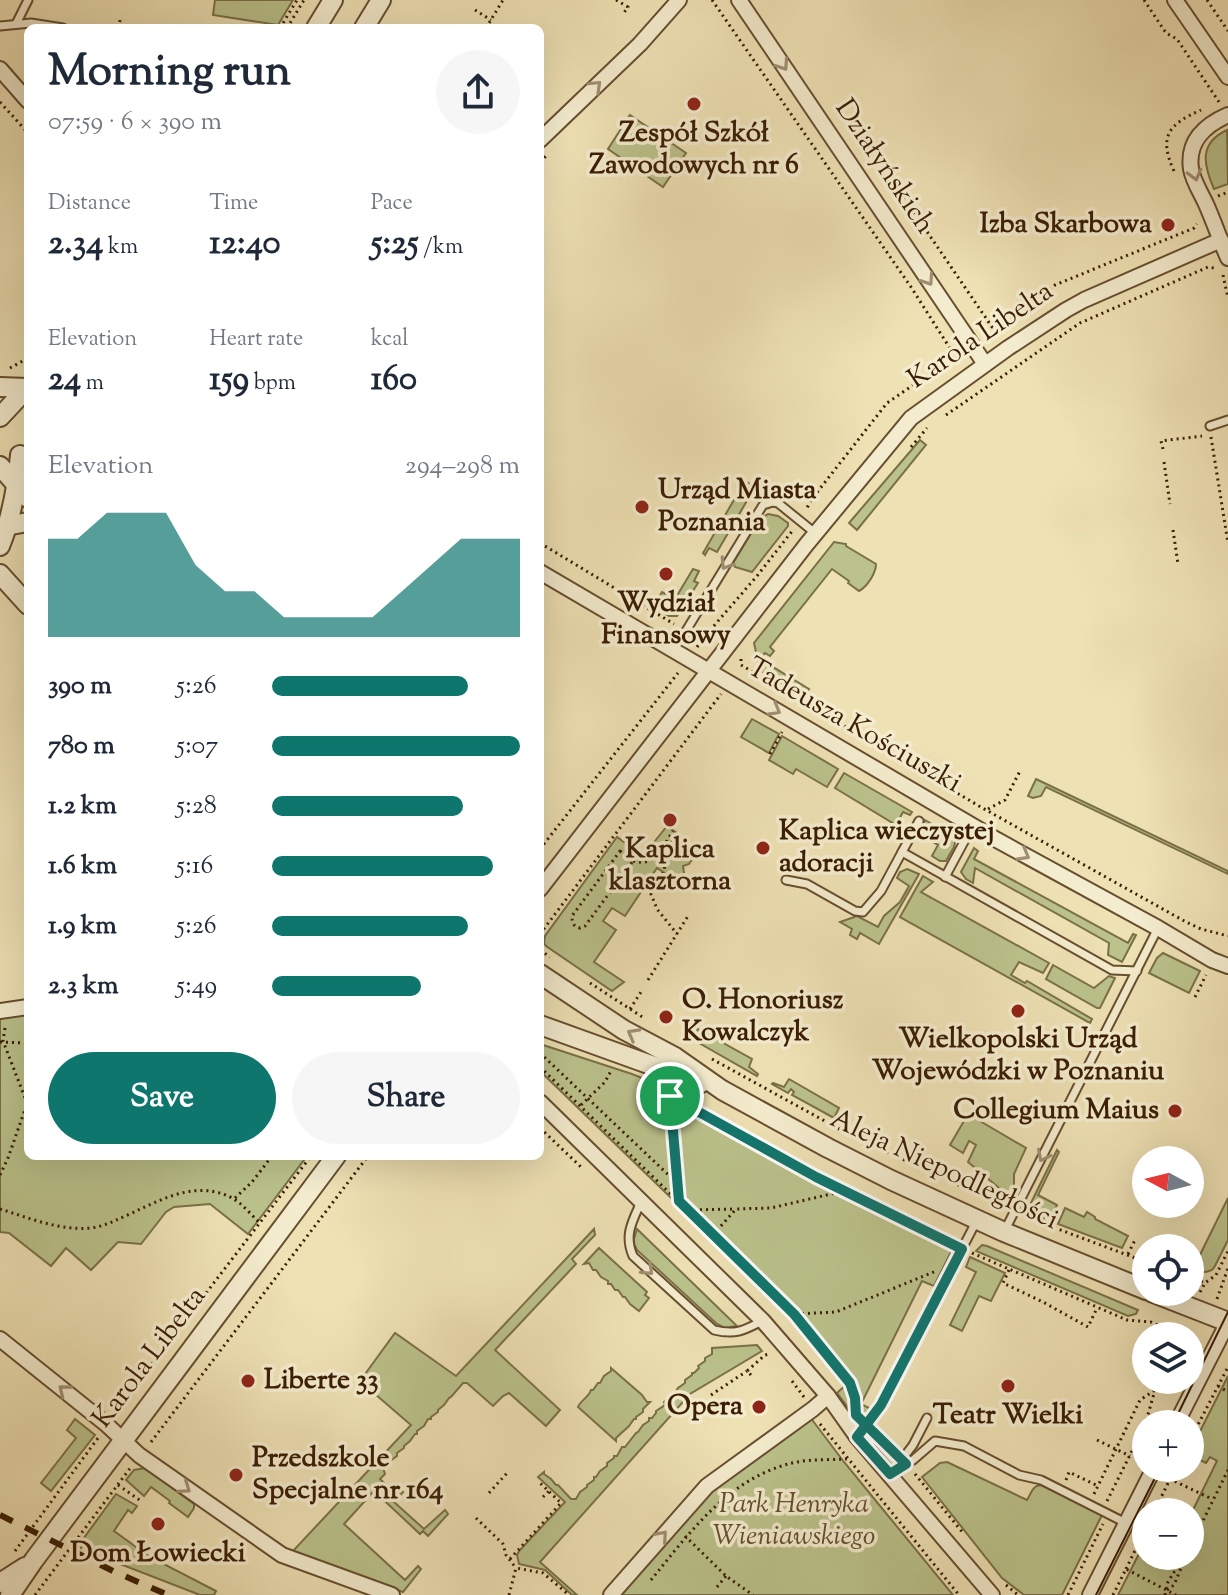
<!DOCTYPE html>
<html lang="en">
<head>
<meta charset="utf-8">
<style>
  body { margin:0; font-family:"Sorts Mill Goudy",serif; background:#f6f6f7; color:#1f2937; height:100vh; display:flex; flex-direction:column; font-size:30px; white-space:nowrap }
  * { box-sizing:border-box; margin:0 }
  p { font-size:26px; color:#747a83 }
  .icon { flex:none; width:44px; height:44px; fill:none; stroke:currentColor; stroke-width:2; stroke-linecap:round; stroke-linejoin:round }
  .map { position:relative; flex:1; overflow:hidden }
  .sheet { position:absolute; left:24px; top:24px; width:520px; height:1136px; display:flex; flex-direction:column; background:#fff; border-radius:12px; box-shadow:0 8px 32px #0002 }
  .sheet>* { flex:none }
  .needle { width:52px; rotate:277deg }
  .fabs { position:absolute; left:1132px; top:1146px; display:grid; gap:16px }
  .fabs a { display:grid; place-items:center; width:72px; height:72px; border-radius:50%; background:#fff; box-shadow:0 8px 32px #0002; font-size:40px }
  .pin { position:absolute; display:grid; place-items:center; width:68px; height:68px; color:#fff; margin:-34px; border:4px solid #fff; border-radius:50%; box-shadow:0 2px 8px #0007 }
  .round { display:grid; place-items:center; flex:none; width:84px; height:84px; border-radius:42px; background:#f6f6f7 }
  .summary { display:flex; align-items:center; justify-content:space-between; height:136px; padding:0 24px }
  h1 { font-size:44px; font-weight:800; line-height:60px }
  .metrics { display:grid; grid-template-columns:repeat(3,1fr); gap:12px; height:136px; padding:8px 24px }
  .metrics div { display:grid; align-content:center }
  .metrics b { font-size:34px; font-weight:800 }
  .metrics small { font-size:22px; font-weight:400 }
  .metrics p { font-size:22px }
  .chart { height:224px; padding:16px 24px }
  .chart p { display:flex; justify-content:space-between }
  .chart svg { width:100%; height:144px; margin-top:8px; fill:#0f766e; opacity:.7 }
  .button { display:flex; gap:16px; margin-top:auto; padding:16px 24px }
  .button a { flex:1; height:92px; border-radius:48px; background:#0f766e; color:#fff; font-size:32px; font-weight:800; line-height:92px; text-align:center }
  .button a+a { background:#f6f6f7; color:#1f2937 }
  ul { padding:0 24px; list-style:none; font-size:26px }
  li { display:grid; grid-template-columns:128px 96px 1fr; align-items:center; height:60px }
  li i { height:20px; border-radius:10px; background:#0f766e }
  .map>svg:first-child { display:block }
</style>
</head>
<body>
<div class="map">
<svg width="1228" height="1595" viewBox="0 0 1228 1595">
  <rect width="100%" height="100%" fill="#eee1b4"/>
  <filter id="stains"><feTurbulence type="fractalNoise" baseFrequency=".0025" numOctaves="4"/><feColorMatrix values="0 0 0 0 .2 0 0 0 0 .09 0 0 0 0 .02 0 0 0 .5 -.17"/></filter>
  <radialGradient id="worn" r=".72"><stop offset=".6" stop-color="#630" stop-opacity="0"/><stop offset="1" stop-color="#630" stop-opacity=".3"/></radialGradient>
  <!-- green -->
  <g fill="#bbc28b" stroke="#7a7047" stroke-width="2">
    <path d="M215,0h78l-15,25 -65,-10z"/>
    <path d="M630,115l56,38 -23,34 -55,-38z"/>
    <path d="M1227,130l1,54 -14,5c-11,-25 -15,-46 13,-59z"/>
    <path d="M920,440l6,5 -69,85 -8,-7z"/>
    <path d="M745,481l10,6 -38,65 -8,-4 -4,7 -2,-2z"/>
    <path d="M768,514l10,2 10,7v3l-36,46 -17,-5 -2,-4 26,-43z"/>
    <path d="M834,542l12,2v2l30,18c0,9 -9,23 -17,27l-11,-8 1,-2 -17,-12 -62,78 4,4 -4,5 -5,-3 -5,6 49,30 -5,8 -44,-27 -6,-27z"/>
    <path d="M693,569l6,2 -5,10 4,2 -21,33h-8l-16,-9 9,-15 13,7z"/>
    <path d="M752,719l27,15 -10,19 -28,-16z"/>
    <path d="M782,736l56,33 -11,18 -31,-18 -3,5 -24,-14z"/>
    <path d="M844,773l68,39 -2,3 -7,-3 -7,13 -61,-37z"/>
    <path d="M1036,779l192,92v3l-182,-87 -5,9 -8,2 -5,-2z"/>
    <path d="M925,820l31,18 -2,9 -8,14h-6l-8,-5 6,-11 -19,-11z"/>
    <path d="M667,826l10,7 -6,9 16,10 6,-9 7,4 -11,17 -6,2 1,7 -6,9 -21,-14 -32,48 -13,-8 -9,13 13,9 -22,32 30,20 -12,9 -66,-45 -2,-3 1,-7 72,-99 26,19z"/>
    <path d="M974,848l4,3 -4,8 154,84 5,-9 3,1 -14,27 -14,-7 1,-12 -134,-75 -2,15 -7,-4 -5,-7z"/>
    <path d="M907,869l12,5 -40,70 -19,-11 -3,6 -7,-4 2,-6 -12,-7 17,-6 21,11 6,-11 16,-14 9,-16 -12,-8 3,-6z"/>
    <path d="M923,876l10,6 -12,10 128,71 -6,10 -24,-11 -8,13 14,8 2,-2 65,38 -2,4 -190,-106z"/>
    <path d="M1163,953l37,18 -11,22 -40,-20 8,-15z"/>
    <path d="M1053,965l41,23 15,-12 6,2 -15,30h-3l-51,-29z"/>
    <path d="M28,1014v142h279l-59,78 -38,-30 -36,3 -8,5 -25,32 -23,-2 -27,28 -25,-22 -15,18 -42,-33 -9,-1v-214z"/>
    <path d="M698,1029l54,30 -3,8 9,7 -1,2 -65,-37z"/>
    <path d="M540,1044l92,30 13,5 21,18 148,82 139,69 -19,38 -12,-5 -61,123 12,6 -9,6 -11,-2 -16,-21 10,-9 -53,-67 -254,-246z"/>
    <path d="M789,1079l50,29 -5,10 -42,-23 2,-3 -3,-3 -3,4 -16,-9 1,-1 11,4z"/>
    <path d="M968,1114l58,34 -12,26v19l-3,5 -43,-36 8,-17 -7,-4 -6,12 -13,-8z"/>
    <path d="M1057,1150l2,2 -21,43 19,10 -7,16 -20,-8 -3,-2z"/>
    <path d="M1228,1198v42l-13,26 -3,4 -6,2 -16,-2v-4l4,1z"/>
    <path d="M1065,1208l19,9 3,-5 8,5v2l33,17 -6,12 -64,-24z"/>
    <path d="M594,1229l1,6 -23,24 4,5 -81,86 65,60 -14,16 -37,-33 -6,3 -10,10 -26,-23h-4l-12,14 -2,1 -5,7 -6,5v2l-7,5v2h-3l-4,7 -7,5v3h-2l-5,7 -6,5v2l-7,5v3l-7,5v2l-7,5 2,6 -5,5 10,10 5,-5 8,8 -9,10 30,27 21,-19 3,4 -20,22 -5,-5 -3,3 -46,-43 -30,33 61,56 13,-14 3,3 -18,23 -111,-40 119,-127 -51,-44 35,-48 61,43z"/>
    <path d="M637,1229l100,97 -12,2 -8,-4 -80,-74 -4,-8z"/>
    <path d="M982,1245l5,1 151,64 -2,4 -8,2 -152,-65z"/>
    <path d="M599,1248l48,44 -2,3 4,3 -10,13 -9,-7 -5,-7h-2l-5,-7h-3l-4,-6h-3v-3l-7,-4 -5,-7h-3l-4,-7 -5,1z"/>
    <path d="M970,1257l35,16 -14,28 -12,-5 -17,35 -12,-6 26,-53 -10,-5z"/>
    <path d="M757,1345l5,6 -72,43 -150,168 37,33h-5l-27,-25 -26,-6 -2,-9 2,-4 46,-49 -27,-25 6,-5v2l7,5 5,6h2l13,14h5l4,-7 7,-5v-2l7,-5v-3h2l4,-6 7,-5v-3l7,-5v-2h3l5,-9h3l11,-14 2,-1 5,-7 6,-4v-3h3l4,-5v-2l9,-6 -1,-3 7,-5v-2h3l4,-7 7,-5v-3l7,-5v-2h2l5,-5 -1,-2 7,-5v-3l7,-4v-6z"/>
    <path d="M611,1368l31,27 5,7h3l-7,7v3l-7,5v2h-2l-5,7 -13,12v3l-38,-34c3,-7 11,-10 13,-17h2l5,-7h2l4,-7 7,-5z"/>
    <path d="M1228,1376v219h-110l28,-55v16h44v-40l27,-55 -7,-4 -4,6 -16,-8v-4z"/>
    <path d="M810,1417l34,45 109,133h-336l92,-104z"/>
    <path d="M75,1419l20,16 -44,56 -10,-8 35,-45 -9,-8z"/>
    <path d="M947,1462l80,38c4,-6 5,-15 15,-15l60,30 -40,80h-38l-22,-17 -80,-101 18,-14z"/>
    <path d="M145,1468l49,36v4l-6,9 -19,-14 1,-2 -19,-14 -7,9 -18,-16 8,-10z"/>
    <path d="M116,1494l21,12 -5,7 -4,-3 -14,21 36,26 66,34 -2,4h-14l-111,-43 1,-3 -7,-4 -2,3 -3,-2z"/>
  </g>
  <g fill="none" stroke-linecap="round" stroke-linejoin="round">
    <!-- service casing -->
    <g stroke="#674e2f" stroke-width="11">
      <g id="service">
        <path d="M16,24l12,-24"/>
        <path d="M0,26l31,-3 32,5"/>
        <path d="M1210,426l18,-6"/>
        <path d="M671,650l10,-11 82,-134 10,-3 5,1 37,30"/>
        <path d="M919,821l-17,31 210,118 25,1"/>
        <path d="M945,877l28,-52"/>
        <path d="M786,880l21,4 48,27 8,1 18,-21 21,-39"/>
        <path d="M641,1202c-9,20 -17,33 -8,54l81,74c21,5 29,1 48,-9"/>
        <path d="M1005,1230l153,-302"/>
        <path d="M857,1437l24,-32 96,-185"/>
        <path d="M894,1470l19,-25 14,-27"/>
        <path d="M890,1474l23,-14 22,-19 29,5 55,29 22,5 85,43"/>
      </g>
    </g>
    <!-- minor casing -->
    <g stroke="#674e2f" stroke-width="18">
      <g id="minor">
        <path d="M739,0l246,364"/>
        <path d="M1175,0l53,77"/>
        <path d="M0,69l28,32"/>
        <path d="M1228,115c-23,10 -41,26 -37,54 2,12 10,24 15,35 8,18 14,36 22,54"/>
        <path d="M540,140l100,-96 39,-44"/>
        <path d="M540,572l457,268 161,88 54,32 16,6"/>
        <path d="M540,889l266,-344 105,-127 97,-70 58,-38 18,-10 137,-60"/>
        <path d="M0,1011l28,-4"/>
        <path d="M540,1102l223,219 65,75 29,41 135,158"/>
        <path d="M0,1339l106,85 33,31 143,100 110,40"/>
        <path d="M1176,1424l52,-102"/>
        <path d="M611,1595l96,-109 106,-77 15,-13"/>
        <path d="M1090,1595l64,-127"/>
      </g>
    </g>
    <!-- tertiary casing -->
    <g stroke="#674e2f" stroke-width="22">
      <g id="tertiary">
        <path d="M316,28l17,-28"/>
        <path d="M364,28l17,-28"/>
        <path d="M0,387l28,1"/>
        <path d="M0,417l28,-30"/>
        <path d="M0,466l28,32"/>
        <path d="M0,527l28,-5"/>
        <path d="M0,546c12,-29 17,-60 20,-91"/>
        <path d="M0,574l28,31"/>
        <path d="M540,974l84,56 51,27 47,33 106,58 63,32 113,52 142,58"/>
        <path d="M540,1025l161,58"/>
        <path d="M1151,1292l77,30"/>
        <path d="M0,1583l25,-16"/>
        <path d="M10,1595l24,-35 302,-404"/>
      </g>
    </g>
    <!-- path -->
    <g stroke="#3a1d03" stroke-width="3" stroke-dasharray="2 4" stroke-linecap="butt">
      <path d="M616,0l12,7 -5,7"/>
      <path d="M712,0l199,287 42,66 -3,10 -31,18 -32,22 -76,97 -5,10"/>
      <path d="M1144,0l22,33 11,6 42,63"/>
      <path d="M1207,0l21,31"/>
      <path d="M475,10l16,10"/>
      <path d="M119,28l1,-8"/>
      <path d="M158,28l1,-4"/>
      <path d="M280,28l17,-28"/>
      <path d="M287,28l17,-28"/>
      <path d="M486,28l17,-28"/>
      <path d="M0,102l28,31"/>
      <path d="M862,150l10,1 120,176 4,2 59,-44 139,-57 3,-4"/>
      <path d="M540,162l8,-8"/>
      <path d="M1174,171c-16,-35 -5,-47 27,-61"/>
      <path d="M1218,196l10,-4"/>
      <path d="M1223,275l5,23"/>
      <path d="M10,368l18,-10"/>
      <path d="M946,415l134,-92 128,-56 6,1"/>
      <path d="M1211,437l17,106"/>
      <path d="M911,447l16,-19"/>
      <path d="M1163,449l-2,-8 41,-5"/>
      <path d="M1164,462l6,42"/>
      <path d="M755,494l7,-13 12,7"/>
      <path d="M1173,530l5,34"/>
      <path d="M540,543l134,81"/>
      <path d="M706,635l51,-59 36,-46"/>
      <path d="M697,647l9,-12 7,4"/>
      <path d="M741,659v6l238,141 207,116 15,7 27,7"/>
      <path d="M770,754l12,-22"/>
      <path d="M988,809l17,-9 15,-29"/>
      <path d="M666,841l6,5 -6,12 -2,13 -13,23 6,15 20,25"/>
      <path d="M540,849l138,-176"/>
      <path d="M620,851l13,10 -48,65 -5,2c-7,-2 -8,-5 -8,-12z"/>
      <path d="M633,861c22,7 30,-15 40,-30"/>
      <path d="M540,934l181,-240"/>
      <path d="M540,950l10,7"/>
      <path d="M648,980l40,-64"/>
      <path d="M590,983l54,35"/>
      <path d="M1195,997l11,-22"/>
      <path d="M630,1009l11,-17"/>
      <path d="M5,1028l-2,13 24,62"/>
      <path d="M0,1042l28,1"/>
      <path d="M540,1053l138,131 1,17"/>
      <path d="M712,1059l140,77 150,69"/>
      <path d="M540,1067l254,247 56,69 5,15v9"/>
      <path d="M664,1091l6,5 146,81 134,66"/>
      <path d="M670,1096l8,88"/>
      <path d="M581,1105l24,-23 7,-13"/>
      <path d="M540,1128l41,39"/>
      <path d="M0,1175l8,-17 19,-54"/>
      <path d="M235,1198l17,-16 20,-26"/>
      <path d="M0,1209c29,9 60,22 91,19 15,-2 27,-9 41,-15 32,-15 66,-33 100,-15 11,6 19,17 28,25"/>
      <path d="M688,1210l48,-1"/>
      <path d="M1026,1217l120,45"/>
      <path d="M1051,1227l10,-21"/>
      <path d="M713,1235l23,-26 35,-1 73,-17"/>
      <path d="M972,1253l155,67 24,2 31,14"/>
      <path d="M1128,1254l7,-14"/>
      <path d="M1009,1270l-6,13 40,19 45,25 9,-19"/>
      <path d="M1190,1277l15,6"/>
      <path d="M1200,1292l5,-9 11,-8 12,-24"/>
      <path d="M1217,1299l11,-31"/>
      <path d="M796,1314l40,-2 100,-41"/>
      <path d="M751,1375l-4,-4 18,-16 4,-1"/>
      <path d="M792,1381l12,16"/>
      <path d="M1218,1386l10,6"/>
      <path d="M711,1395l36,-24"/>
      <path d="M115,1412l196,-256"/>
      <path d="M820,1424l139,171"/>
      <path d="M1097,1440l33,16"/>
      <path d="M1190,1440l38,-73"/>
      <path d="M151,1442l217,-286"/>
      <path d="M915,1474l48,59"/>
      <path d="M1170,1479l6,-11"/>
      <path d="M1066,1480l3,-8 29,14"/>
      <path d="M118,1485l23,16"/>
      <path d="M489,1493l18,-20"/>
      <path d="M1094,1494l46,-94 15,-10"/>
      <path d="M543,1497l6,-6"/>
      <path d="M1107,1501l38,-76 10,-35 5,-10"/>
      <path d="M1154,1512l16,-33 42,20"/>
      <path d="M476,1518l27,26 3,11 10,13"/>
      <path d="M685,1536l41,40 27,19"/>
      <path d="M1190,1547l38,-77"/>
      <path d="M15,1551l83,-113"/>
      <path d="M510,1559l51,-56 -23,-22"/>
      <path d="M1126,1569l20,-41"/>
      <path d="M651,1580c40,-49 80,-105 146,-118 16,-3 34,-2 50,-3"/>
      <path d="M1006,1585l12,10"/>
      <path d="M717,1587l9,-11"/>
      <path d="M1167,1590l7,-5 12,-29"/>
      <path d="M35,1595l96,-128"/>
      <path d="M509,1595l7,-27 27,5 26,22"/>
      <path d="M1068,1595l35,-71"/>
      <path d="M1113,1595l13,-26 50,26"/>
      <path d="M1165,1595l3,-13 16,-26"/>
    </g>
    <!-- service -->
    <use href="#service" stroke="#f4ecce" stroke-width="7"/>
    <!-- minor -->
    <use href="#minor" stroke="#f4ecce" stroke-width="14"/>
    <!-- tertiary -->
    <use href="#tertiary" stroke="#f4ecce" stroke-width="18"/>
    <!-- tram -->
    <g stroke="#3a1d03" stroke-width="2">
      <path d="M1173,1424l55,-112"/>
      <path d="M1096,1595l64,-127"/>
    </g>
    <!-- rail -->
    <path stroke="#3a1d03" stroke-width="6" stroke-dasharray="14 14" stroke-linecap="butt" d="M0,1515l113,56 55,24"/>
  </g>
  <!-- one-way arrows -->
  <defs><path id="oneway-chevron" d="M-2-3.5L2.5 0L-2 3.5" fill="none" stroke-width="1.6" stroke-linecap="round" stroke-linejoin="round" transform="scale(2)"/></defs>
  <g stroke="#a08f73">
    <use href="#oneway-chevron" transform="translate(783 65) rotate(56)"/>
    <use href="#oneway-chevron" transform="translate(596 86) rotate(-44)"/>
    <use href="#oneway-chevron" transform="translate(1195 175) rotate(75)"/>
    <use href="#oneway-chevron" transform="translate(928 280) rotate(56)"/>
    <use href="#oneway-chevron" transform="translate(726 564) rotate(122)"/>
    <use href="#oneway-chevron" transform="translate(775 710) rotate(30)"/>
    <use href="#oneway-chevron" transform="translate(1024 855) rotate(29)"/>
    <use href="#oneway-chevron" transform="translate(633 1034) rotate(-151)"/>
    <use href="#oneway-chevron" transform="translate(1043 1156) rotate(117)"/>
    <use href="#oneway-chevron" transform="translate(648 1270) rotate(43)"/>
    <use href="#oneway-chevron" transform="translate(64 1390) rotate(-141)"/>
    <use href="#oneway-chevron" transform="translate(185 1488) rotate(35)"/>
    <use href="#oneway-chevron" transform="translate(662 1536) rotate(-49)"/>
  </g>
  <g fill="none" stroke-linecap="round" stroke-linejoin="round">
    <!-- route casing -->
    <g stroke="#fff" stroke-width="16">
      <path id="route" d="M670,1096l9,105 115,113 56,69 5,15 1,17 50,49 -16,10 -33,-37 24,-32 81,-156 -146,-72 -146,-81"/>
    </g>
    <!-- route -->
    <use href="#route" stroke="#0f766e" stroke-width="10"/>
  </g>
  <!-- markers -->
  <g fill="#8f2418" stroke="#f4ecce" stroke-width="3">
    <circle cx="694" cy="104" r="8"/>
    <circle cx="1168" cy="225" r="8"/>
    <circle cx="642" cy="507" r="8"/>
    <circle cx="666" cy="574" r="8"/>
    <circle cx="670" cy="820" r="8"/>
    <circle cx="763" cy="848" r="8"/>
    <circle cx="1018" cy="1011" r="8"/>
    <circle cx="666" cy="1017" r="8"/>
    <circle cx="1175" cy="1111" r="8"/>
    <circle cx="248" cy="1381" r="8"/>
    <circle cx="1008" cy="1386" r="8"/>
    <circle cx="759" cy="1407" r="8"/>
    <circle cx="236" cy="1475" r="8"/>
    <circle cx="158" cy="1524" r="8"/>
  </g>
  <g text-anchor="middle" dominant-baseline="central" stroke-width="7" stroke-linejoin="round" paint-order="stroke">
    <!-- poi labels -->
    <g font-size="28" font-weight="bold" fill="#3a1d03" stroke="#f4ecce">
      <text x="694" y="134">Zespół Szkół<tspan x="694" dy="32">Zawodowych nr 6</tspan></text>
      <text x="1152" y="225" text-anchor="end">Izba Skarbowa</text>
      <text x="658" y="491" text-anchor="start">Urząd Miasta<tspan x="658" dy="32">Poznania</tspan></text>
      <text x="666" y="604">Wydział<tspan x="666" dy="32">Finansowy</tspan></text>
      <text x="779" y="832" text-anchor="start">Kaplica wieczystej<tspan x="779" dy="32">adoracji</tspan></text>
      <text x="670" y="850">Kaplica<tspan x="670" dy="32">klasztorna</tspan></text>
      <text x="682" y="1001" text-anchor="start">O. Honoriusz<tspan x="682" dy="32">Kowalczyk</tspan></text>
      <text x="1018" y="1040">Wielkopolski Urząd<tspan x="1018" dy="32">Wojewódzki w Poznaniu</tspan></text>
      <text x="1159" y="1111" text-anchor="end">Collegium Maius</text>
      <text x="264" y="1381" text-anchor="start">Liberte 33</text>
      <text x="743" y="1407" text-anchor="end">Opera</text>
      <text x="1008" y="1416">Teatr Wielki</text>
      <text x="252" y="1459" text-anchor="start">Przedszkole<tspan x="252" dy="32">Specjalne nr 164</tspan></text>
      <text x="158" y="1554">Dom Łowiecki</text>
    </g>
    <!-- street labels -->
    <g font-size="28" fill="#3a1d03" stroke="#f4ecce">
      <text transform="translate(884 167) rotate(56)">Działyńskich</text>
      <text transform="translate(981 336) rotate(-34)">Karola Libelta</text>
      <text transform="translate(854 726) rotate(30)">Tadeusza Kościuszki</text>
      <text transform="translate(944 1170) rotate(25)">Aleja Niepodległości</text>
      <text transform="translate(150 1358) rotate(-53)">Karola Libelta</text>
    </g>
    <!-- park labels -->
    <g font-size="28" font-style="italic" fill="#614f2c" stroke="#f4ecce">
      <text x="794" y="1505">Park Henryka<tspan x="794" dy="32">Wieniawskiego</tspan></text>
    </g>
  </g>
  <rect width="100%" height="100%" filter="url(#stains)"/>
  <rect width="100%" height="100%" fill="url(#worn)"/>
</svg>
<div class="fabs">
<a><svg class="needle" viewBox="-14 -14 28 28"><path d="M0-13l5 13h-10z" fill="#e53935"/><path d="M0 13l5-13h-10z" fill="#747a83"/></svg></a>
<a><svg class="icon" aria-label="locate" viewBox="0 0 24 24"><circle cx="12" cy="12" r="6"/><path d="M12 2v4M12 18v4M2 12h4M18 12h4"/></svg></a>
<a><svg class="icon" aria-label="layers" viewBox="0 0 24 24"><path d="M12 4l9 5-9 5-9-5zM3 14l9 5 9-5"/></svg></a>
<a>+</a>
<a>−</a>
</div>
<div class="pin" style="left:670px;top:1096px;background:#1e9e55"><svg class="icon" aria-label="arrive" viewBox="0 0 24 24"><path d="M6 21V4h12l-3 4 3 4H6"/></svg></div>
<section class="sheet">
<div class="summary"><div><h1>Morning run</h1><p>07:59 · 6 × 390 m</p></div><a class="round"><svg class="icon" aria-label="share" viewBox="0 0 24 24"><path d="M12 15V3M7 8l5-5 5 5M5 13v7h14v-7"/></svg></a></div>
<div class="metrics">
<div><p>Distance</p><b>2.34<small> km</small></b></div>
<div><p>Time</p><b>12:40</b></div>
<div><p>Pace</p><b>5:25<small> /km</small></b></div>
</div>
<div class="metrics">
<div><p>Elevation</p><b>24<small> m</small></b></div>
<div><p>Heart rate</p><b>159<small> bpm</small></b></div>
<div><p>kcal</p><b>160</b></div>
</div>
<div class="chart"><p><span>Elevation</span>294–298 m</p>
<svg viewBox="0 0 160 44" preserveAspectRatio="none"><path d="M0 44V14L10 14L20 6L30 6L40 6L50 22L60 30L70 30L80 38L90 38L100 38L110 38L120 30L130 22L140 14L150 14L160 14V44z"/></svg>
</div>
<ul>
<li><b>390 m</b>5:26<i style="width:79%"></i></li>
<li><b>780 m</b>5:07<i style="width:100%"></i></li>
<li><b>1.2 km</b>5:28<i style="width:77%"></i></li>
<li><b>1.6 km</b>5:16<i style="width:89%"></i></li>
<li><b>1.9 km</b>5:26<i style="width:79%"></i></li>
<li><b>2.3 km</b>5:49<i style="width:60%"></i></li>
</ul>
<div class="button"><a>Save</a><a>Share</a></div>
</section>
</div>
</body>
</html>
